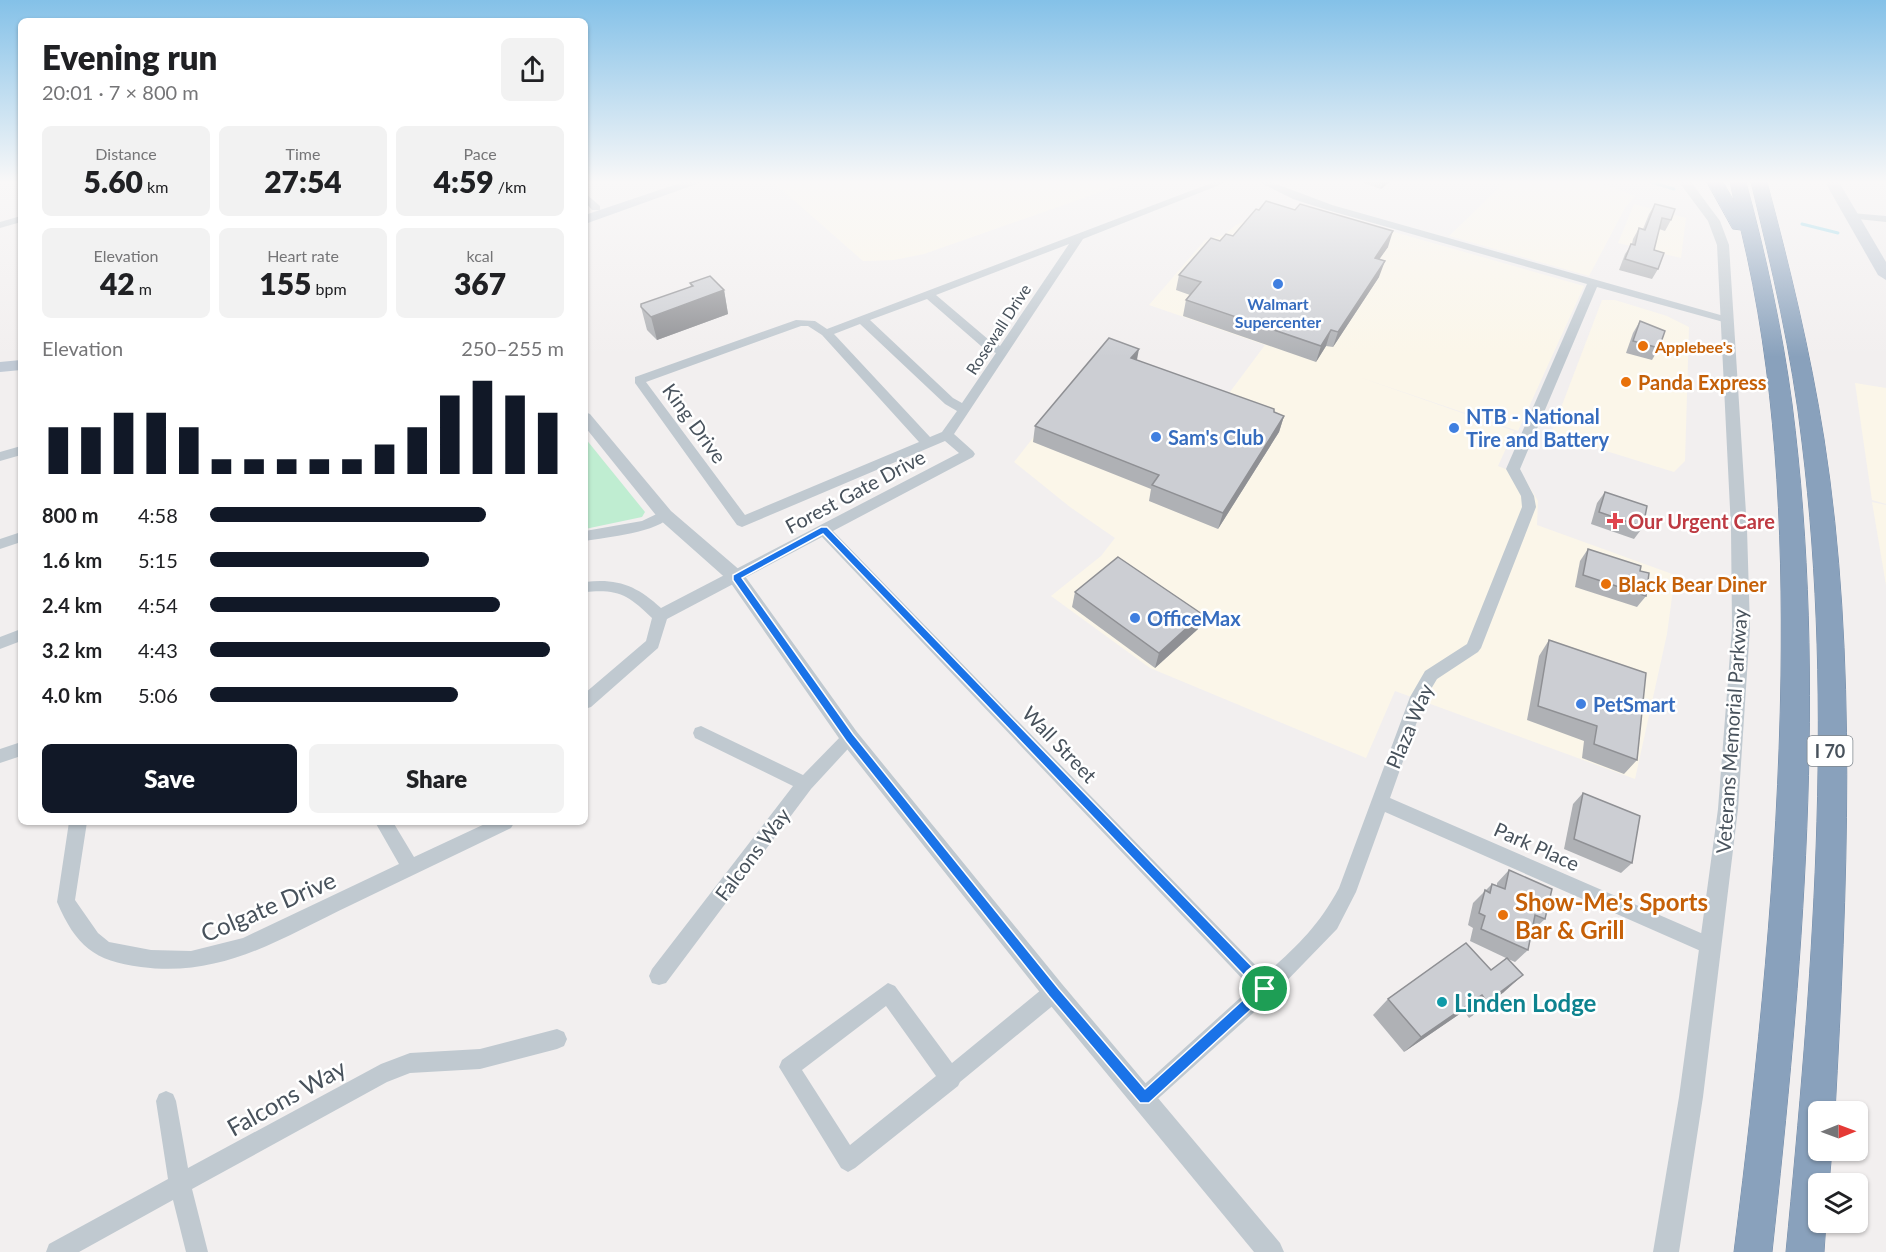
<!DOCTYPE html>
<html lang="en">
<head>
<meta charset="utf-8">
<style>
  body { margin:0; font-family:Lato,sans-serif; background:#f2f2f2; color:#202124; height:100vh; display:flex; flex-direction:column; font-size:22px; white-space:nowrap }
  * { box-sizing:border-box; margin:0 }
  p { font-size:20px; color:#757577 }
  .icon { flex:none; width:33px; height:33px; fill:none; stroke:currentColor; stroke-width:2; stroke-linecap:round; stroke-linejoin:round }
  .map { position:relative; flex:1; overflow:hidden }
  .sheet { position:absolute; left:18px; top:18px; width:570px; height:807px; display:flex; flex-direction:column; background:#fff; border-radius:9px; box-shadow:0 2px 4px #0004 }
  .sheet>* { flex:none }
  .needle { width:39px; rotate:89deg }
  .tools { position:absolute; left:1808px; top:1101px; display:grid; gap:12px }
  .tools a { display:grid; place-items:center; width:60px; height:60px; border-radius:9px; background:#fff; box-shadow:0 2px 4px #0004; font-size:30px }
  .pin { position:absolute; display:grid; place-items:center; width:51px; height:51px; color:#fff; margin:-26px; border:3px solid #fff; border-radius:50%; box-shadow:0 2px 6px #0007 }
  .round { display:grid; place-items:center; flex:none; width:63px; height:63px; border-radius:9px; background:#f2f2f2 }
  .headline { display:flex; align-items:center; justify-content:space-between; height:102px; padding:0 24px }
  h1 { font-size:33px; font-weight:800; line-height:45px }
  .stats { display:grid; grid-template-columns:repeat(3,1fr); gap:9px; height:102px; padding:6px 24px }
  .stats div { display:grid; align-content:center; border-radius:9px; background:#f2f2f2; text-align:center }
  .stats b { font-size:30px; font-weight:800 }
  .stats small { font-size:16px; font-weight:400 }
  .stats p { font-size:16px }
  .chart { height:168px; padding:12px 24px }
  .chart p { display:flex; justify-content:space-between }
  .chart svg { width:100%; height:108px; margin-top:6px; stroke:#111827; stroke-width:6 }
  .primary-button { display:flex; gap:12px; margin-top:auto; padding:12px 24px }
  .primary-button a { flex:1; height:69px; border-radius:9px; background:#111827; color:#fff; font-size:24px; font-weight:800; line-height:69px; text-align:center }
  .primary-button a+a { background:#f2f2f2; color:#202124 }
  ul { padding:0 24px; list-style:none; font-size:20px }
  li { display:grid; grid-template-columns:96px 72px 1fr; align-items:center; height:45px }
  li i { height:15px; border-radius:8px; background:#111827 }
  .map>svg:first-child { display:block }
</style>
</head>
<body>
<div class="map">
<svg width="1886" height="1252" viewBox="0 0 1886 1252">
  <rect width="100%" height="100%" fill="#f2efef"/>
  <!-- commercial -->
  <g fill="#fbf6e9">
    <path d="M773,182h356l-205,72 -30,6 -31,1z"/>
    <path d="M1495,182h102l38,14 -10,12 -36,68 -140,-40 53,-51z"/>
    <path d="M1634,204l52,14 -5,40 -63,-15z"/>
    <path d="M1303,206l281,80 -66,145 -162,-55 158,55 -16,35 25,10 15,25 -1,24 138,50 -8,59 -32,145 -240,-88 -29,67 -216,-90 -99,-72 50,-40 14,-18 -45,-31 -56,-45 89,-113 118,55 44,-59 -116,-40 56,-65 19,-5 12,-10 19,-8z"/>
    <path d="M1602,300h13l52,16 22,11 -4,134 -11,11 -123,-38z"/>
    <path d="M1855,383l31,5v116l-14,-4z"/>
    <path d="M1872,502l14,3v80z"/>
  </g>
  <!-- green -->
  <path fill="#bfedd1" d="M585,438l60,74 -3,5 -57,12z"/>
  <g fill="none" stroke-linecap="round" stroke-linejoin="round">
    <!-- stream -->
    <g stroke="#8ed5e8" stroke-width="3">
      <path d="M1651,182l23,7"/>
      <path d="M1802,224l36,9"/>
    </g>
    <!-- motorway casing -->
    <g stroke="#748ca8" stroke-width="1">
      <g id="motorway">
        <path d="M1707,182h16l11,19 -4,-19h16c20,74 36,147 46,222 36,281 10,569 -20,848h-38c24,-191 44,-383 47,-576 2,-149 -5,-301 -40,-446l-8,-1z"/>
        <path d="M1751,182h16c23,86 43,169 57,257 34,218 23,453 11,673h-17v38h14l-3,34h-11v38h8l-2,30h-38c26,-269 49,-541 16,-810 -10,-88 -30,-174 -51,-260z"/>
      </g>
    </g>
    <!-- minor -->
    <g fill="#c0c9d0" fill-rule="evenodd">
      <path d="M1214,182h13l-144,57 -129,195 19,17 2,3 -2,3 -140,74 432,444c32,-29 53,-48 74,-87l71,-191 15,-26 42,-27 55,-137 -1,-11 -15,-27 81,-185 -263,-75 -31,-10 -34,-17h12l61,23 399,113v4l-4,1 -130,-36 -77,182 14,27 2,11 -55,141 -3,4 -41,27 -12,20 -35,99 327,142 2,6 -2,6 -7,3 -7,-3 -318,-140 -29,80 -19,37 -65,67 -121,109 -7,3 -7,-3 -3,-7 3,-7 114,-103 -429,-451 -155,82 -9,29 -67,59 -6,2v-16l61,-52 6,-23c-24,-23 -33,-29 -67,-26v-10c33,-4 52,4 76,26l298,-155 -14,-12 -203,86 -5,-2 -102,-142v-6l161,-57 19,1 12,8zM1069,244l-69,102 -11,-6 -53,-45zM927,299l54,47 15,7 -34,50 -9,-5 -83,-78zM860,324l85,80 12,7 -15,21 -12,5 -96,-103zM801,326h7l14,9 97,107 -174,73 -99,-133z"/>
      <path d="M585,193l15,13v4h-8l-7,-8z"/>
      <path d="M1852,213l34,3v6l-38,-4 -1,-2z"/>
      <path d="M21,216v6l-21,6v-6z"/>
      <path d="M21,446v9l-21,6v-9z"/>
      <path d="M665,510l7,5c-14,18 -65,22 -87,26v-10l57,-10z"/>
      <path d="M21,532v10l-21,7v-10z"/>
      <path d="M21,629v12l-21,8v-12z"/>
      <path d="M701,726l102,49 41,-42 6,-2 6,2 2,5 -47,51 -145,194 -7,2 -7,-2 -3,-7 3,-7 141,-183 -98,-48 -2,-5 2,-5z"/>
      <path d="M21,742v14l-21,7v-14z"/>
      <path d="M69,822h18l-12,78 23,33 11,9 42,8 40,1 52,-13 156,-74 -24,-42h18l21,35 75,-35 25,1 -3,5c-54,26 -106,51 -160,77 -70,33 -128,73 -210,62 -47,-6 -65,-21 -84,-65z"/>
      <path d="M1054,982l7,3 3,7 -3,7 -101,83 -2,4 -103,82 -7,4 -7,-4 -62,-101 3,-7 106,-77 7,3 57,77 95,-78zM886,1006l50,70 -86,69 -48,-75z"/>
      <path d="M557,1029l7,3 3,7 -3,7 -7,3 -77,20 -70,4 -23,9 -195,107 16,63h-22l-13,-52 -94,52h-33l3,-8 119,-65 -12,-78 3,-7 7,-3 7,3 3,7 12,67 193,-104 29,-11 70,-4z"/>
    </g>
    <!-- tertiary -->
    <g fill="#c0c9d0" fill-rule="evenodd">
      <path d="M1679,182h12l29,39 9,24 18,284 3,99 -12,181 -35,288 -24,155h-26l26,-155 39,-288 14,-181 -1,-99 -14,-284 -9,-24z"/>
      <path d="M585,412l5,2 81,97 71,61 115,160 205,252 218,259 4,9h-30l-208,-252 -203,-256 -113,-162 -71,-63 -74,-92z"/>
    </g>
    <!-- secondary -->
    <g fill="#c1cad5" fill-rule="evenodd">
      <path d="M683,182h19l-117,42v-9z"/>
      <path d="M1825,182h14l47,80v18l-8,-5z"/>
      <path d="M21,360v10l-21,2v-10z"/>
    </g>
    <!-- motorway -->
    <use href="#motorway" fill="#89a1bc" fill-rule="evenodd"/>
  </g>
  <!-- wall -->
  <g fill="#afb1b5">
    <path d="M1361,182h28l-8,7z"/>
    <path d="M1655,204l16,16 -6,11 -6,-2 -5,21 4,19 -6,10 -33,-9 6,-16 7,-10 1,-5 6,-11 4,1 6,-15z"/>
    <path d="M1259,210l129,37 -9,12v18l-46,70 -7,-1 -10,16 -133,-46 3,-16 4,-5 -14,-5 3,-15 41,-34 13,-5z"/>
    <path d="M690,283l34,7 4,24 -71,26 -10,-10 -6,-23 50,-20z"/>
    <path d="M1640,321l19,27 -7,12 -26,-7 7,-20z"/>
    <path d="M1137,360l147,56 -5,16 -61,97 -69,-28 2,-12 -118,-47 2,-16z"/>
    <path d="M1605,492l38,35 -9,12 -43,-15 6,-21z"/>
    <path d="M1588,549l52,22 6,25 -9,11 -62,-20 5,-26z"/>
    <path d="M1075,592l123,37 -43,39 -83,-61z"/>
    <path d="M1549,640l88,120 -13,14 -42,-16 2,-17 -57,-21 12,-64z"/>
    <path d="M1583,793l49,70 -11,10 -57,-24 9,-45z"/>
    <path d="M1509,870l36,49 -13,12 -4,19 -13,12 -7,-3 -4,33 -35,26 -5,-7 -60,41 -31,-37 15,-16 103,-29 15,-12 -36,-17 3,-13 -5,-3 5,-22 19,-19 5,2v-3z"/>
  </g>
  <!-- shaded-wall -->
  <g fill="#8f9094">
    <path d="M1383,182h6l-8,7z"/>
    <path d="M1393,231l-5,16 -19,27 6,-16z"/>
    <path d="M1385,261l-6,16 -46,70 5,-15z"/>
    <path d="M724,290l4,24 -71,26 -6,-23z"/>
    <path d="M1331,330l-5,16 -10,16 5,-16z"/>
    <path d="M1139,349l-3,16 -5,-7z"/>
    <path d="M1284,416l-5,16 -61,97 5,-16z"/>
    <path d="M1202,614l-4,15 -43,39 4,-15z"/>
    <path d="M1523,975l-19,17 -35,26 18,-16z"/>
    <path d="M1482,995l-18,16 -60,41 17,-15z"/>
  </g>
  <!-- building -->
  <g fill="#ccced3" stroke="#8f9094" stroke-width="1.5">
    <path d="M1266,201l29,9 5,-6 93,27 -18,27 10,3 -47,71 -7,-2 -10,16 -135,-46 15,-18 -22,-7 32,-37 9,3 6,-7 7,2 23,-27 3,1z"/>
    <path d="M1655,204l20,5 -4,11 -9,-2 -8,32 10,3 -6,16 -33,-10 6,-15 4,1 4,-17 6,2z"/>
    <path d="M710,276l14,14 -73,27 -10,-10v-3l52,-18 -3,-3z"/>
    <path d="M1640,321l25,10 -6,17 -26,-7z"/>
    <path d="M1109,338l30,11 -8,9 143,51v3l10,4 -61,97 -71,-28 7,-10 -124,-49z"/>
    <path d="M1605,492l42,14 -4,21 -44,-15z"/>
    <path d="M1588,549l53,17 -1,5 9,2 -3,23 -63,-21z"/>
    <path d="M1118,557l84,57 -43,39 -84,-61z"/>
    <path d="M1549,640l97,33 -9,87 -43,-16 3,-18 -59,-20z"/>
    <path d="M1583,793l57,23 -8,47 -58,-24z"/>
    <path d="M1509,870l43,19 -7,30 -10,-4 -7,35 -47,-21 4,-13 -6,-3 6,-23 5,3 2,-9 13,5z"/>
    <path d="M1466,943l25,27 16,-12 16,17 -36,27 -5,-7 -61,42 -33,-38z"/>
  </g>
  <!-- sky -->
  <linearGradient id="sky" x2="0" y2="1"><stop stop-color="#84c1e8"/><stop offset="0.51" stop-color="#f9f8f8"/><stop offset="1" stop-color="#f9f8f8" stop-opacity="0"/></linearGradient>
  <rect width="1886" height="357" fill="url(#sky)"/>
  <!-- route -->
  <path fill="#1a73e8" stroke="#fff" stroke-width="1.5" fill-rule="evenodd" d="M821,527h6l442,457v9l-120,110h-9l-91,-107 -203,-255 -113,-161v-5zM823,534l433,454 -111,101 -87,-101 -205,-254 -111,-156z"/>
  <!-- markers -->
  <g fill="#3f7fe0" stroke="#fff" stroke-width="2">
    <circle cx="1278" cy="284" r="6"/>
    <circle cx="1454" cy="428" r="6"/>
    <circle cx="1156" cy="437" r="6"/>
    <circle cx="1135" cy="618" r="6"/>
    <circle cx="1581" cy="704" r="6"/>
  </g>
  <g fill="#e8710a" stroke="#fff" stroke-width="2">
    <circle cx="1643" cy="346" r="6"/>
    <circle cx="1626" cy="382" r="6"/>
    <circle cx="1606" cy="584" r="6"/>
    <circle cx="1503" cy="915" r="6"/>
  </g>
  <path fill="#e0444e" stroke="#fff" stroke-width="2" d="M1612 512h6v6h6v6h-6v6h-6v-6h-6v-6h6z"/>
  <circle fill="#0f9aa8" stroke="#fff" stroke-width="2" cx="1442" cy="1002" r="6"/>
  <g text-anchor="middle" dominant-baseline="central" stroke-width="5" stroke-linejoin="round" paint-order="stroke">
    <!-- far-shop labels -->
    <g font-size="16" font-weight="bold" fill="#366cbe" stroke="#fff">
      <text x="1278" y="303">Walmart<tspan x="1278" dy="18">Supercenter</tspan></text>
    </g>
    <!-- far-street labels -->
    <g font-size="16" fill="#48525c" stroke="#fff">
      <text transform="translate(998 329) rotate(-57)">Rosewall Drive</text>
    </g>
    <!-- far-food labels -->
    <g font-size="16" font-weight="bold" fill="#c56008" stroke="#fff" text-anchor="start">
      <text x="1655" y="346">Applebee's</text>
    </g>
    <!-- shield labels -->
    <rect fill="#fff" stroke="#7f868d" stroke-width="1.5" x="1807.5" y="736" width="45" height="30" rx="4.5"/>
    <g font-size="18" font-weight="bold" fill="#48525c">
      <text x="1830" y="751">I 70</text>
    </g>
    <!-- food labels -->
    <g font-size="20" font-weight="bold" fill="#c56008" stroke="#fff" text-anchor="start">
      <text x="1638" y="382">Panda Express</text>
      <text x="1618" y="584">Black Bear Diner</text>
    </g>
    <!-- shop labels -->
    <g font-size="20" font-weight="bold" fill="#366cbe" stroke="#fff" text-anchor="start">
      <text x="1466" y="416">NTB - National<tspan x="1466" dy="23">Tire and Battery</tspan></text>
      <text x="1168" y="437">Sam's Club</text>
      <text x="1147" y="618">OfficeMax</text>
      <text x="1593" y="704">PetSmart</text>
    </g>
    <!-- street labels -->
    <g font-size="20" fill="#48525c" stroke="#fff">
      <text transform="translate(695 423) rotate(54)">King Drive</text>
      <text transform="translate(855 491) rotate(-28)">Forest Gate Drive</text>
      <text transform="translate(1409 726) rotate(-67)">Plaza Way</text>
      <text transform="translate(1731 731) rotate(-86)">Veterans Memorial Parkway</text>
      <text transform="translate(1060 744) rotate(46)">Wall Street</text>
      <text transform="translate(1537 846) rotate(24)">Park Place</text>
      <text transform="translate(752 854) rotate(-53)">Falcons Way</text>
    </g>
    <!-- health labels -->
    <g font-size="20" font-weight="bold" fill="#be3a42" stroke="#fff" text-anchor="start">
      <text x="1628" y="521">Our Urgent Care</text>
    </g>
    <!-- near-food labels -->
    <g font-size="24" font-weight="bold" fill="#c56008" stroke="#fff" text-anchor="start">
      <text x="1515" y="901">Show-Me's Sports<tspan x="1515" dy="28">Bar &amp; Grill</tspan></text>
    </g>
    <!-- near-street labels -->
    <g font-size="24" fill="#48525c" stroke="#fff">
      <text transform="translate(268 906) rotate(-23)">Colgate Drive</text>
      <text transform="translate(286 1097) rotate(-29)">Falcons Way</text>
    </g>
    <!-- near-culture labels -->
    <g font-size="24" font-weight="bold" fill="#0d838f" stroke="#fff" text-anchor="start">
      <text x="1454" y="1002">Linden Lodge</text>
    </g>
  </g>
</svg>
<div class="tools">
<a><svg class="needle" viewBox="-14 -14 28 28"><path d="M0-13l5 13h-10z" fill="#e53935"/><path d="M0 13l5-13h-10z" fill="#757577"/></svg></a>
<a><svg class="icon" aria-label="layers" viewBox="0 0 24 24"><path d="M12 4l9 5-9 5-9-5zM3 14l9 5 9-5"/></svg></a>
</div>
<div class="pin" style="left:1265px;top:989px;background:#1e9e55"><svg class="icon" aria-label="arrive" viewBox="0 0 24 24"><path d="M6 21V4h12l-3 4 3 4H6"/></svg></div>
<section class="sheet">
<div class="headline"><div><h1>Evening run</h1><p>20:01 · 7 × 800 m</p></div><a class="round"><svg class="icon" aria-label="share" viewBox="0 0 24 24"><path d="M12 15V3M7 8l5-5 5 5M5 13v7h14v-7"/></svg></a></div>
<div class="stats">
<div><p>Distance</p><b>5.60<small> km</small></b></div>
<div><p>Time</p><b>27:54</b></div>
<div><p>Pace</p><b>4:59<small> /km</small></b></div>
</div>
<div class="stats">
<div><p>Elevation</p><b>42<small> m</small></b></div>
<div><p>Heart rate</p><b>155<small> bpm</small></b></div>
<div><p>kcal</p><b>367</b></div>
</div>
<div class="chart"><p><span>Elevation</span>250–255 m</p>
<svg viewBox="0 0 160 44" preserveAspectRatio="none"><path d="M5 44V25M15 44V25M25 44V19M35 44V19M45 44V25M55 44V38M65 44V38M75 44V38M85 44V38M95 44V38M105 44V32M115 44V25M125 44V12M135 44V6M145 44V12M155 44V19"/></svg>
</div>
<ul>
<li><b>800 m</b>4:58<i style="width:78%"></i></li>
<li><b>1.6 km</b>5:15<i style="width:62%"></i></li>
<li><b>2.4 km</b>4:54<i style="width:82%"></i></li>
<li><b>3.2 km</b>4:43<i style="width:96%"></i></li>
<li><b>4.0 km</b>5:06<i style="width:70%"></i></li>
</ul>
<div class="primary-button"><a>Save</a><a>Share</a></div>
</section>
</div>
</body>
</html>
